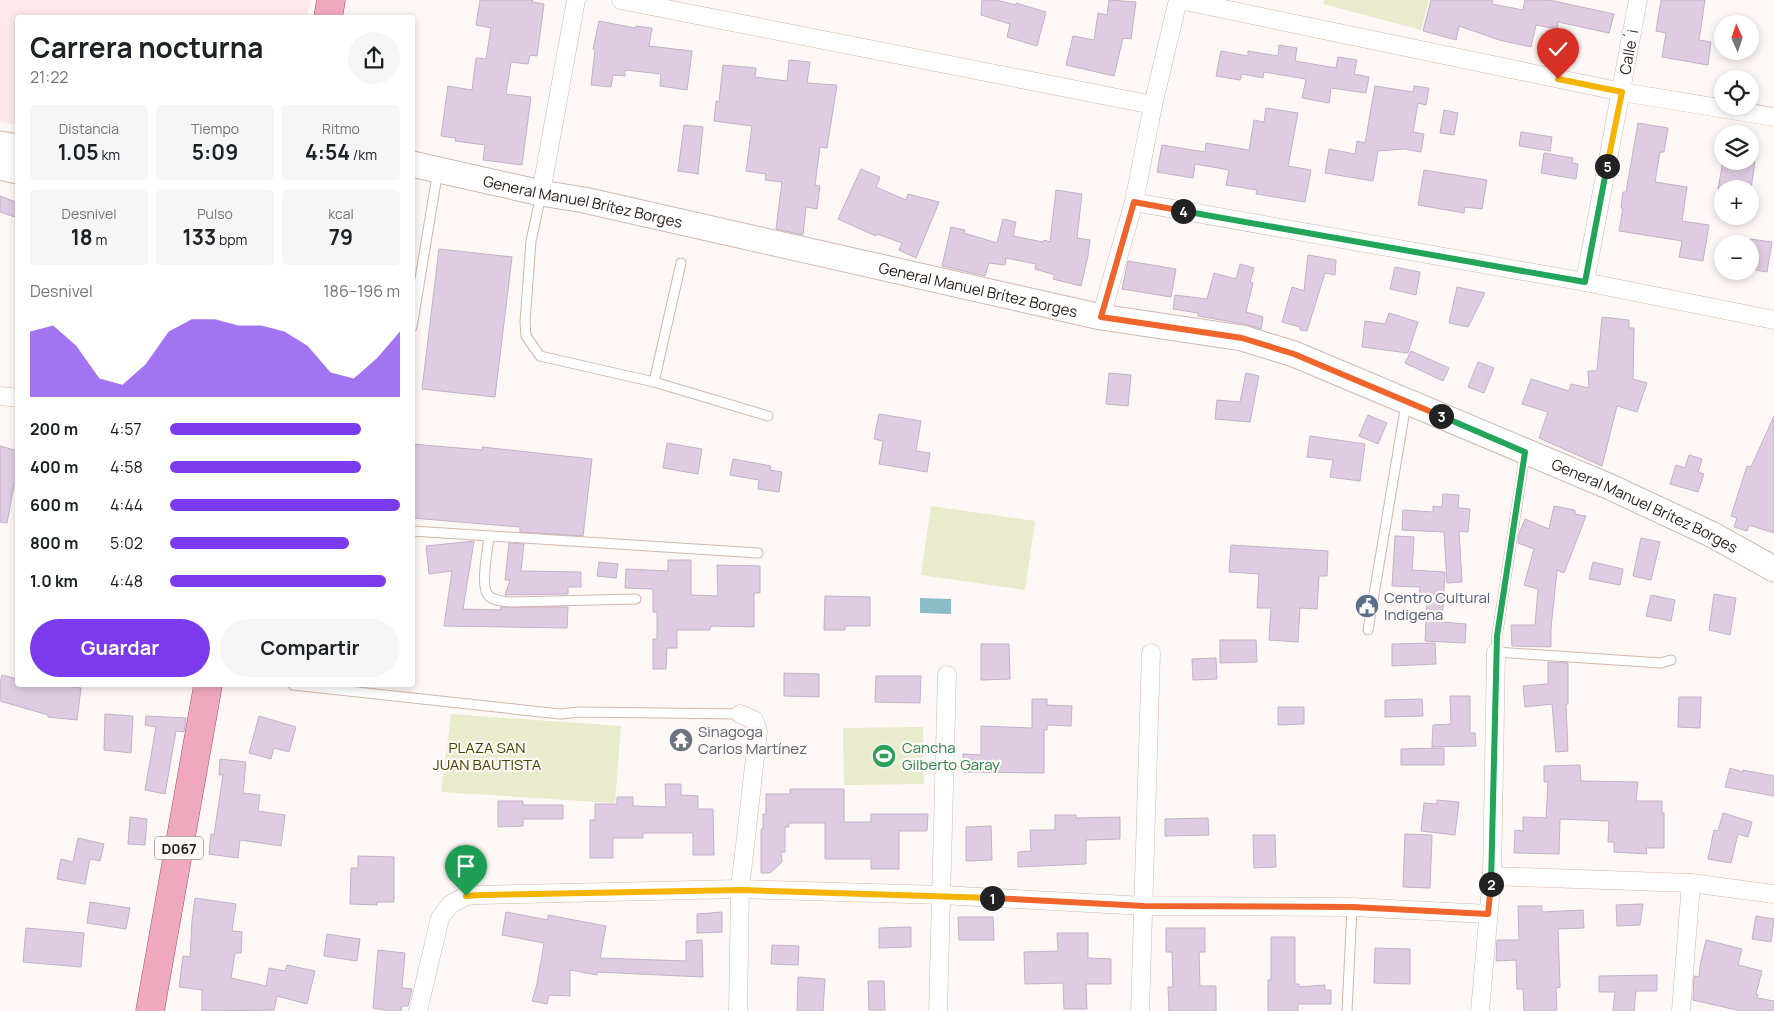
<!DOCTYPE html>
<html lang="es">
<head>
<meta charset="utf-8">
<style>
  body { margin:0; font-family:Manrope,sans-serif; background:#f6f6f6; color:#202124; height:100vh; display:flex; flex-direction:column; font-size:19px; white-space:nowrap }
  * { box-sizing:border-box; margin:0 }
  p { font-size:16px; color:#757577 }
  .icon { flex:none; width:28px; height:28px; fill:none; stroke:currentColor; stroke-width:2; stroke-linecap:round; stroke-linejoin:round }
  .map { position:relative; flex:1; overflow:hidden }
  .sheet { position:absolute; left:15px; top:15px; width:400px; height:672px; display:flex; flex-direction:column; background:#fff; border-radius:5px; box-shadow:0 2px 8px #0003 }
  .sheet>* { flex:none }
  .needle { width:32px; rotate:357deg }
  .fabs { position:absolute; left:1714px; top:15px; display:grid; gap:10px }
  .fabs a { display:grid; place-items:center; width:45px; height:45px; border-radius:50%; background:#fff; box-shadow:0 2px 8px #0003; font-size:25px }
  .pin { position:absolute; display:grid; place-items:center; width:42px; height:42px; color:#fff; margin:-51px -21px; border-radius:50% 50% 50% 0; rotate:-45deg; box-shadow:0 0 5px #0007 }
  .pin .icon { rotate:45deg }
  .km { position:absolute; width:25px; height:25px; margin:-12px; border-radius:50%; background:#222; color:#fff; font-size:14px; line-height:25px; text-align:center }
  .round { display:grid; place-items:center; flex:none; width:52px; height:52px; border-radius:26px; background:#f6f6f6 }
  .overview { display:flex; align-items:center; justify-content:space-between; height:85px; padding:0 15px }
  h1 { font-size:28px; font-weight:700; line-height:38px }
  .figures { display:grid; grid-template-columns:repeat(3,1fr); gap:8px; height:85px; padding:5px 15px }
  .figures div { display:grid; align-content:center; border-radius:5px; background:#f6f6f6; text-align:center }
  .figures b { font-size:21px; font-weight:700 }
  .figures small { font-size:14px; font-weight:400 }
  .figures p { font-size:14px }
  .chart { height:140px; padding:10px 15px }
  .chart p { display:flex; justify-content:space-between }
  .chart svg { width:100%; height:90px; margin-top:5px; fill:#7c3aed; opacity:.7 }
  .primary-button { display:flex; gap:10px; margin-top:auto; padding:10px 15px }
  .primary-button a { flex:1; height:58px; border-radius:30px; background:#7c3aed; color:#fff; font-size:20px; font-weight:700; line-height:58px; text-align:center }
  .primary-button a+a { background:#f6f6f6; color:#202124 }
  ul { padding:0 15px; list-style:none; font-size:16px }
  li { display:grid; grid-template-columns:80px 60px 1fr; align-items:center; height:38px }
  li i { height:12px; border-radius:6px; background:#7c3aed }
  .map>svg:first-child { display:block }
</style>
</head>
<body>
<div class="map">
<svg width="1774" height="1011" viewBox="0 0 1774 1011">
  <rect width="100%" height="100%" fill="#fdf7f5"/>
  <!-- industrial -->
  <path fill="#fee8eb" d="M0,0h310l-3,17 -289,1 -1,107 -17,-3z"/>
  <!-- green -->
  <g fill="#e8eccc">
    <path d="M1324,0h105l-8,30 -98,-26z"/>
    <path d="M931,506l104,15 -10,69 -104,-15z"/>
    <path d="M451,714l170,12 -6,77 -174,-11z"/>
    <path d="M923,727l1,57 -80,1 -1,-57z"/>
  </g>
  <!-- water -->
  <path fill="#8abdc7" d="M920,598l31,1v15l-31,-1z"/>
  <!-- building -->
  <g fill="#dfcce2" stroke="#c3b1c6">
    <path d="M480,0h53l-1,2 12,2 -7,52 -7,-1 -2,9 -17,-2 -5,32 25,3 -9,68 -39,-5 2,-15 -30,-4 1,-3 -15,-2 7,-50 24,4 4,-32 10,1 5,-31 -15,-3z"/>
    <path d="M982,0h14l20,5v-2l30,9 -9,34 -30,-9 3,-13 -29,-9z"/>
    <path d="M1109,0l27,2 -5,37 -8,-1 -9,38 -48,-11 7,-29 21,4 4,-27 9,2z"/>
    <path d="M1431,0h62l-1,4 31,6 2,-10h24l65,14 -5,19 -51,-11 -1,7 -21,-4 -5,22 -32,-7 -40,-14 -3,14 -33,-9z"/>
    <path d="M1661,0h44l-6,40 12,2 -3,23 -46,-8 4,-24 -10,-2z"/>
    <path d="M599,21l36,7 1,-2 16,2 -3,18 43,5 -5,39 -27,-4 1,-12 -36,-4v6l-12,-1 -2,12 -20,-2 4,-35 -2,-1z"/>
    <path d="M1279,45l18,3 -2,13 41,7 2,-11 19,3 -3,14 15,3 -3,16 -35,-5 -2,15 -27,-5 4,-19 -42,-7 -1,6 -21,-4 -2,6 -24,-4 5,-25 27,5v-5l30,5z"/>
    <path d="M789,60l21,2 -3,21 30,2 -10,63 -7,-1 -5,38 5,1 -3,23 -11,-2 -3,28 -27,-6 6,-47 -17,-2 1,-6 -20,-3 6,-45 -38,-5 2,-20 3,1 4,-37 33,3 -1,9 32,4z"/>
    <path d="M1375,86l38,6 1,-6 15,2 -3,17 -8,-2 -5,29 11,2 -3,18 -17,-3 -26,2 -5,30 -48,-8 4,-24 26,5 2,-13 8,2z"/>
    <path d="M1266,108l32,5 -10,53 23,4 -6,32 -49,-8 1,-4 -31,-5 3,-15 -34,-6 -2,14 -36,-6 5,-27 43,7 1,-9 43,7 5,-30 10,2z"/>
    <path d="M1444,110l14,3 -4,22 -14,-2z"/>
    <path d="M1638,123l30,5 -4,24h-4l-5,30 32,5 -5,34 27,4 -6,36 -24,-4 3,-16 -63,-10 4,-23h-2l2,-16h3z"/>
    <path d="M684,125l19,2 -5,47 -20,-3z"/>
    <path d="M1521,132l31,5 -2,14 -31,-5z"/>
    <path d="M1544,153l29,5 -1,5 6,1 -2,15 -35,-6z"/>
    <path d="M1723,161h32l-4,28h-33z"/>
    <path d="M861,169l19,8 -4,10 30,13 2,-6 31,8 -23,56 -17,-8 3,-7 -25,-9 -1,2 -38,-17z"/>
    <path d="M1424,170l63,10 -5,29 -17,-2 -1,6 -46,-8z"/>
    <path d="M1056,190l26,4 -5,44 13,2 -2,16 -7,30 -28,-7 2,-4 -20,-6 1,-5 -30,-6 -1,7 -16,-2 -4,13 -43,-10 9,-39 14,3 -1,3 33,10 6,-24 13,3 -3,14 30,6 1,-2 6,2z"/>
    <path d="M0,196l18,7v15l-18,-6z"/>
    <path d="M1750,239l22,3 -5,30 -17,-3z"/>
    <path d="M439,249l73,8 -17,140 -73,-8z"/>
    <path d="M1308,255l28,5 -1,15 -10,-2 -18,58 -7,-1v-3l-18,-5 10,-35 12,4z"/>
    <path d="M1128,261l48,8 -5,28 -49,-8z"/>
    <path d="M1240,264l14,4 -4,14 3,1 -7,29 17,5 -2,12 -17,-5 -46,-8v-3l-25,-4 2,-14 32,4 7,-26 22,6z"/>
    <path d="M1395,267l25,5 -4,23 -26,-6z"/>
    <path d="M1457,287l28,6 -17,34 -19,-4z"/>
    <path d="M1389,313l29,9 -10,31 -46,-6 3,-26 20,3z"/>
    <path d="M1602,317l27,3v8h5l-1,51 14,4 -10,29 -20,-6 -15,60 -63,-28 9,-26 -26,-8 9,-25 38,12 2,-7 18,4 -1,-17h9z"/>
    <path d="M1411,351l38,17 -6,13 -38,-18z"/>
    <path d="M1478,362l16,6 -10,25 -16,-6z"/>
    <path d="M1109,373l22,2 -3,31 -22,-2z"/>
    <path d="M1246,373l13,3 -9,46 -35,-3 2,-19 23,2z"/>
    <path d="M879,414l42,7 -5,30 14,2 -3,19 -48,-8 4,-23 -9,-2z"/>
    <path d="M1368,415l19,8 -9,21 -19,-8z"/>
    <path d="M1774,416v117l-25,-8 -2,6 -13,-4 3,-9 -6,-2 16,-50 4,1z"/>
    <path d="M1310,436l55,8 -5,37 -30,-4 3,-17 -26,-3z"/>
    <path d="M667,443l35,6 -4,25 -35,-6z"/>
    <path d="M412,444l70,6v-3l110,12 -9,77 -63,-4v-5l-108,-9z"/>
    <path d="M0,446l18,5v34h-4l-7,38 -7,-1z"/>
    <path d="M1689,455l13,4 -4,13 6,2 -6,18 -28,-8 6,-19 9,3z"/>
    <path d="M733,459l38,7 -1,4 12,2 -3,20 -21,-3 1,-9 -29,-5z"/>
    <path d="M1443,494l16,1 -1,13 12,1 -2,23 -9,-1 3,51 -15,1 -3,-51 -42,-2 1,-20 30,2v-6l9,1z"/>
    <path d="M1554,506l21,4v4l11,2 -22,57 -7,-3 -6,58v19l-39,-1 -1,-21h24l3,-36 -14,-4 10,-36 -16,-6 1,-9 6,-15 24,10z"/>
    <path d="M1395,536l19,1 -2,33 33,2 -3,50 24,2 -1,19 -40,-2 2,-41h-8l1,-13 -28,-1z"/>
    <path d="M1641,538l19,4 -9,38 -18,-4z"/>
    <path d="M474,541l-11,68 37,1 1,-3h67l-1,21 -123,-2 8,-55 -23,3 -3,-28z"/>
    <path d="M509,543l15,1 -3,27 60,1v15h-13v7l-63,1 5,-15h-5z"/>
    <path d="M1231,545l97,6 -1,25h-8l-2,33 -17,-1 -2,34 -29,-2 2,-32h-14l2,-34 -30,-2z"/>
    <path d="M668,560h23v35l27,1 -1,-31 43,1v27h-6v34l-43,-1 -1,4h-33v18h-10l-1,21h-13v-30h4v-27h-4v-23l-28,-1 1,-19 42,2z"/>
    <path d="M599,562l19,2 -2,14 -19,-2z"/>
    <path d="M1593,562l30,7 -3,16 -31,-6z"/>
    <path d="M1714,594l22,4 -6,37 -21,-5z"/>
    <path d="M1651,595l24,5 -4,21 -25,-5z"/>
    <path d="M825,596l45,1v29h-25v4h-21z"/>
    <path d="M1220,640h36l1,22 -37,1z"/>
    <path d="M1435,643l1,21 -44,2v-22z"/>
    <path d="M981,644h28l1,35 -29,1z"/>
    <path d="M1216,658l1,21 -24,1 -1,-21z"/>
    <path d="M1548,662l20,1v41h-2l2,47 -12,1 -4,-48 -27,3 -2,-21 25,-2z"/>
    <path d="M784,673l35,1v23l-35,-1z"/>
    <path d="M2,675l16,4v6h41l22,3 -4,32 -29,-3v-2l-48,-14v-18z"/>
    <path d="M876,676h45l-1,27 -45,-1z"/>
    <path d="M1450,696h20v37h5l1,13 -44,1 1,-22 18,-1z"/>
    <path d="M1679,697h22l-1,31 -22,-1z"/>
    <path d="M1032,699h15v6l25,1 -1,20 -24,-1v5h-3v43l-81,-1v-18l18,1v-29l51,2z"/>
    <path d="M1422,699l1,17 -38,1v-17z"/>
    <path d="M1278,707h26v17l-26,1z"/>
    <path d="M105,714l28,2 -2,37 -27,-3z"/>
    <path d="M146,716l40,2 -2,14 -8,-1 -11,63 -20,-4 11,-63 -11,-2z"/>
    <path d="M259,716l37,11 -7,25 -15,-4 -3,11 -22,-6z"/>
    <path d="M1444,748v17h-43v-16z"/>
    <path d="M220,759l26,3 -3,31 17,2 -2,16 27,4 -4,31 -41,-6 -2,18 -29,-4 2,-20 3,1 9,-60h-4z"/>
    <path d="M1580,765l1,16 57,1 -2,19h26v12h2v35h-18l1,6 -33,-2v-10h-6l1,-21 -49,-2 -1,35 -45,-1 1,-23 8,1v-14l23,1 2,-36h-4v-16z"/>
    <path d="M1730,768l13,4v-2l31,6v20l-49,-9z"/>
    <path d="M665,784h16v11l17,1v13h15l1,46h-21v-22h-50v5h-30v20h-23v-38h5v-16h22v-7h16v9l33,1z"/>
    <path d="M790,789h54v33h27v-8h57l-1,17h-28v38h-28v-10h-46v-36h-36v4h-4v25h-4l1,10 -12,11h-9v-44h2v-15h3v-20h24z"/>
    <path d="M1437,800l22,2 -4,33 -34,-4 3,-28 13,1z"/>
    <path d="M498,801h25v4h40v14h-40v7l-25,1z"/>
    <path d="M1723,813l29,9 -4,15 -10,-3 -7,29 -23,-4 6,-29 4,1z"/>
    <path d="M1055,815h21v3l44,-1v22l-34,1v24l-68,3v-15l13,-1 -1,-21h25z"/>
    <path d="M130,817l17,2 -2,26 -17,-1z"/>
    <path d="M1208,818l1,17 -44,1v-17z"/>
    <path d="M991,826l1,34 -26,1v-34z"/>
    <path d="M1405,834l27,1 -2,53 -27,-1z"/>
    <path d="M1253,835h22l1,32 -22,1z"/>
    <path d="M78,838l26,6 -4,17 -10,-2 -5,25 -28,-5 4,-20 12,3z"/>
    <path d="M358,856l36,1v45h-17v3l-27,-1 1,-36h7z"/>
    <path d="M195,898l41,6 -4,27 10,1 -1,21h-6l-4,25 35,8 3,-18 16,3 2,-6 28,6 -8,33 -30,-8 -3,14 -72,1v-21l-23,-3 4,-31 7,1 2,-36z"/>
    <path d="M90,902l40,6 -4,21 -39,-6z"/>
    <path d="M1643,904l-3,21 -23,1 -1,-21z"/>
    <path d="M1518,906h24v6l41,-2 1,18 -26,1 2,58 -4,1 1,22 -4,1h-29l-1,-22h-6l-1,-29 -20,1 1,-21h22z"/>
    <path d="M506,912l42,8v-5l58,11 -6,32 86,3v-20l16,-1 1,37 -106,-5v3l-27,-5v26l-21,-1 -2,9 -15,-3 5,-17 7,-41 -42,-8z"/>
    <path d="M722,912v20l-25,1v-19z"/>
    <path d="M1756,916l18,3 -3,23 -19,-3z"/>
    <path d="M958,917h35l1,23h-35z"/>
    <path d="M911,927v20l-32,1v-20z"/>
    <path d="M26,928l58,5 -3,34 -58,-5z"/>
    <path d="M1166,928h39v24h-6l1,34h16v25h-47l-1,-24h5l-1,-35h-6z"/>
    <path d="M1057,933h31v25l23,1v25h-25l1,25h-23l-1,-26 -38,1 -1,-32 34,-1z"/>
    <path d="M327,934l33,5 -3,22 -33,-5z"/>
    <path d="M1271,937h24v47h4v3l26,-2v5h6v14h-33v7h-30v-31h3z"/>
    <path d="M1706,940l36,9 -4,16 24,6 -6,23 2,1 -1,3 17,3v10h-33l-48,-11 1,-24 5,1 1,-11z"/>
    <path d="M772,945l27,1 -1,19 -27,-1z"/>
    <path d="M1375,948l35,1v35l-36,-1z"/>
    <path d="M378,950l27,3 -3,35 10,1 -4,17h-6l-1,5h-16v-1l-12,-2z"/>
    <path d="M1657,975v16h-21l-2,20h-21l2,-19h-16v-16z"/>
    <path d="M798,977l27,2 -2,32h-26z"/>
    <path d="M868,981h16l1,29h-16z"/>
  </g>
  <g fill="none" stroke-linecap="round" stroke-linejoin="round">
    <!-- lane casing -->
    <g stroke="#d2b7ac" stroke-width="11">
      <g id="lane">
        <path d="M541,195l-10,46 -6,81 1,14 14,20 114,26 114,34"/>
        <path d="M412,327l26,-157"/>
        <path d="M654,382l27,-119"/>
        <path d="M1525,453l-28,183 -1,16 165,11 10,-3"/>
        <path d="M412,531l346,22"/>
        <path d="M489,536c-1,12 -9,50 -1,59 5,6 14,6 22,7l126,-3"/>
        <path d="M1368,630l38,-226"/>
        <path d="M293,685l267,29 20,-2 160,2"/>
        <path d="M1347,1011l5,-104"/>
      </g>
    </g>
    <!-- street casing -->
    <g stroke="#d2b7ac" stroke-width="19">
      <g id="street">
        <path d="M621,0l532,105"/>
        <path d="M1180,0l442,92 152,25"/>
        <path d="M541,193l35,-193"/>
        <path d="M1134,202l451,80 189,38"/>
        <path id="s1" d="M1585,282l53,-282"/>
        <path d="M1101,317l33,-115 19,-97 25,-105"/>
        <path d="M0,396l18,2"/>
        <path d="M1492,876l199,7 83,11"/>
        <path d="M418,1011l22,-93 11,-14 15,-8 13,-1 261,-6 202,6 202,11 208,1 136,7"/>
        <path d="M738,1011l2,-122 18,-158 -4,-11 -14,-6"/>
        <path d="M938,1011l9,-336"/>
        <path d="M1140,1011l11,-358"/>
        <path d="M1480,1011l12,-135 4,-224"/>
        <path d="M1681,1011l10,-128"/>
      </g>
    </g>
    <!-- secondary casing -->
    <g stroke="#d2b7ac" stroke-width="27">
      <g id="secondary">
        <path d="M0,144l18,3"/>
        <path id="s2" d="M412,164l129,29 43,7 517,117 141,21 52,16 314,132 103,48 63,35"/>
        <path d="M0,167l18,4"/>
      </g>
    </g>
    <!-- primary casing -->
    <g stroke="#a25167" stroke-width="29">
      <g id="primary">
        <path d="M328,18l3,-18"/>
        <path d="M150,1011l58,-326"/>
      </g>
    </g>
    <!-- lane -->
    <use href="#lane" stroke="#fff" stroke-width="9"/>
    <!-- street -->
    <use href="#street" stroke="#fff" stroke-width="18"/>
    <!-- secondary -->
    <use href="#secondary" stroke="#fff" stroke-width="25"/>
    <!-- primary -->
    <use href="#primary" stroke="#efa8bd" stroke-width="28"/>
  </g>
  <g fill="none" stroke-linecap="round" stroke-linejoin="round">
    <!-- split-1 casing -->
    <g stroke="#fff" stroke-width="10">
      <path id="split-1" d="M466,896l14,-1 260,-5 252,8"/>
    </g>
    <!-- split-2 casing -->
    <g stroke="#fff" stroke-width="10">
      <path id="split-2" d="M992,898l152,8 208,1 136,7 3,-30"/>
    </g>
    <!-- split-3 casing -->
    <g stroke="#fff" stroke-width="10">
      <path id="split-3" d="M1441,416l84,36 -28,184 -6,248"/>
    </g>
    <!-- split-4 casing -->
    <g stroke="#fff" stroke-width="10">
      <path id="split-4" d="M1183,211l-49,-9 -33,115 141,21 52,16 147,62"/>
    </g>
    <!-- split-5 casing -->
    <g stroke="#fff" stroke-width="10">
      <path id="split-5" d="M1183,211l402,71 22,-116"/>
    </g>
    <!-- split-6 casing -->
    <g stroke="#fff" stroke-width="10">
      <path id="split-6" d="M1558,79l64,13 -15,74"/>
    </g>
    <!-- split-1 -->
    <use href="#split-1" stroke="#f5b400" stroke-width="6"/>
    <!-- split-2 -->
    <use href="#split-2" stroke="#f0652b" stroke-width="6"/>
    <!-- split-3 -->
    <use href="#split-3" stroke="#22a559" stroke-width="6"/>
    <!-- split-4 -->
    <use href="#split-4" stroke="#f0652b" stroke-width="6"/>
    <!-- split-5 -->
    <use href="#split-5" stroke="#22a559" stroke-width="6"/>
    <!-- split-6 -->
    <use href="#split-6" stroke="#f5b400" stroke-width="6"/>
  </g>
  <!-- icons -->
  <defs>
    <g id="civic-disc" transform="scale(1.25)"><circle r="9.5" fill="#5c6f8a" stroke="#fdf7f5"/><path d="M-.6-6.5H3V-4.5H.6V-3L4-1V1h2V6H-6V1h2V-1L-.6-3ZM-1.2 2.5V6h2.4V2.5Z" fill="#fff"/></g>
    <g id="temple-disc" transform="scale(1.25)"><circle r="9.5" fill="#6b7280" stroke="#fdf7f5"/><path d="M0-6L5-2H3V0L6.5 2.5H4V6H1.5V3h-3V6H-4V2.5H-6.5L-3 0V-2H-5Z" fill="#fff"/></g>
    <g id="stadium-disc" transform="scale(1.25)"><circle r="9.5" fill="#2e9e5b" stroke="#fdf7f5"/><path d="M0-5a6.5 5 0 1 0 0 10a6.5 5 0 1 0 0-10ZM-3.5-1.8h7v3.6h-7Z" fill="#fff"/></g>
  </defs>
  <g fill-rule="evenodd">
    <use href="#civic-disc" x="1367" y="606"/>
    <use href="#temple-disc" x="681" y="740"/>
    <use href="#stadium-disc" x="884" y="756"/>
  </g>
  <g text-anchor="middle" dominant-baseline="central" stroke-width="4.5" stroke-linejoin="round" paint-order="stroke">
    <!-- shield labels -->
    <rect fill="#fdf7f5" stroke="#665e5a" stroke-width="1" x="155" y="836.5" width="48" height="23" rx="4"/>
    <g font-size="14" font-weight="bold" fill="#261c18">
      <text x="179" y="848">D067</text>
    </g>
    <!-- street labels -->
    <g font-size="15" fill="#261c18" stroke="#fdf7f5">
      <text stroke="none"><textPath href="#s1" startOffset="234">Calle´i</textPath></text>
      <text stroke="none"><textPath href="#s2" startOffset="175">General Manuel Brítez Borges</textPath></text>
      <text stroke="none"><textPath href="#s2" startOffset="580">General Manuel Brítez Borges</textPath></text>
      <text stroke="none"><textPath href="#s2" startOffset="1285">General Manuel Brítez Borges</textPath></text>
    </g>
    <!-- service labels -->
    <g font-size="15" fill="#4e5e75" stroke="#fdf7f5" text-anchor="start">
      <text x="1384" y="597">Centro Cultural<tspan x="1384" dy="17">Indigena</tspan></text>
    </g>
    <!-- worship labels -->
    <g font-size="15" fill="#5b616d" stroke="#fdf7f5" text-anchor="start">
      <text x="698" y="731">Sinagoga<tspan x="698" dy="17">Carlos Martínez</tspan></text>
    </g>
    <!-- park labels -->
    <g font-size="15" fill="#444600" stroke="#fdf7f5">
      <text x="487" y="747">PLAZA SAN<tspan x="487" dy="17">JUAN BAUTISTA</tspan></text>
    </g>
    <!-- leisure labels -->
    <g font-size="15" fill="#27864d" stroke="#fdf7f5" text-anchor="start">
      <text x="902" y="747">Cancha<tspan x="902" dy="17">Gilberto Garay</tspan></text>
    </g>
  </g>
</svg>
<div class="fabs">
<a><svg class="needle" viewBox="-14 -14 28 28"><path d="M0-13l5 13h-10z" fill="#e53935"/><path d="M0 13l5-13h-10z" fill="#757577"/></svg></a>
<a><svg class="icon" aria-label="locate" viewBox="0 0 24 24"><circle cx="12" cy="12" r="6"/><path d="M12 2v4M12 18v4M2 12h4M18 12h4"/></svg></a>
<a><svg class="icon" aria-label="layers" viewBox="0 0 24 24"><path d="M12 4l9 5-9 5-9-5zM3 14l9 5 9-5"/></svg></a>
<a>+</a>
<a>−</a>
</div>
<div class="pin" style="left:466px;top:896px;background:#1e9e55"><svg class="icon" aria-label="arrive" viewBox="0 0 24 24"><path d="M6 21V4h12l-3 4 3 4H6"/></svg></div>
<div class="pin" style="left:1558px;top:79px;background:#d93025"><svg class="icon" aria-label="check" viewBox="0 0 24 24"><path d="M5 12l5 5 9-10"/></svg></div>
<b class="km" style="left:992px;top:898px">1</b>
<b class="km" style="left:1491px;top:884px">2</b>
<b class="km" style="left:1441px;top:416px">3</b>
<b class="km" style="left:1183px;top:211px">4</b>
<b class="km" style="left:1607px;top:166px">5</b>
<section class="sheet">
<div class="overview"><div><h1>Carrera nocturna</h1><p>21:22</p></div><a class="round"><svg class="icon" aria-label="share" viewBox="0 0 24 24"><path d="M12 15V3M7 8l5-5 5 5M5 13v7h14v-7"/></svg></a></div>
<div class="figures">
<div><p>Distancia</p><b>1.05<small> km</small></b></div>
<div><p>Tiempo</p><b>5:09</b></div>
<div><p>Ritmo</p><b>4:54<small> /km</small></b></div>
</div>
<div class="figures">
<div><p>Desnivel</p><b>18<small> m</small></b></div>
<div><p>Pulso</p><b>133<small> bpm</small></b></div>
<div><p>kcal</p><b>79</b></div>
</div>
<div class="chart"><p><span>Desnivel</span>186–196 m</p>
<svg viewBox="0 0 160 44" preserveAspectRatio="none"><path d="M0 44V12L10 9L20 19L30 35L40 38L50 28L60 12L70 6L80 6L90 9L100 9L110 12L120 19L130 32L140 35L150 25L160 12V44z"/></svg>
</div>
<ul>
<li><b>200 m</b>4:57<i style="width:83%"></i></li>
<li><b>400 m</b>4:58<i style="width:83%"></i></li>
<li><b>600 m</b>4:44<i style="width:100%"></i></li>
<li><b>800 m</b>5:02<i style="width:78%"></i></li>
<li><b>1.0 km</b>4:48<i style="width:94%"></i></li>
</ul>
<div class="primary-button"><a>Guardar</a><a>Compartir</a></div>
</section>
</div>
</body>
</html>
